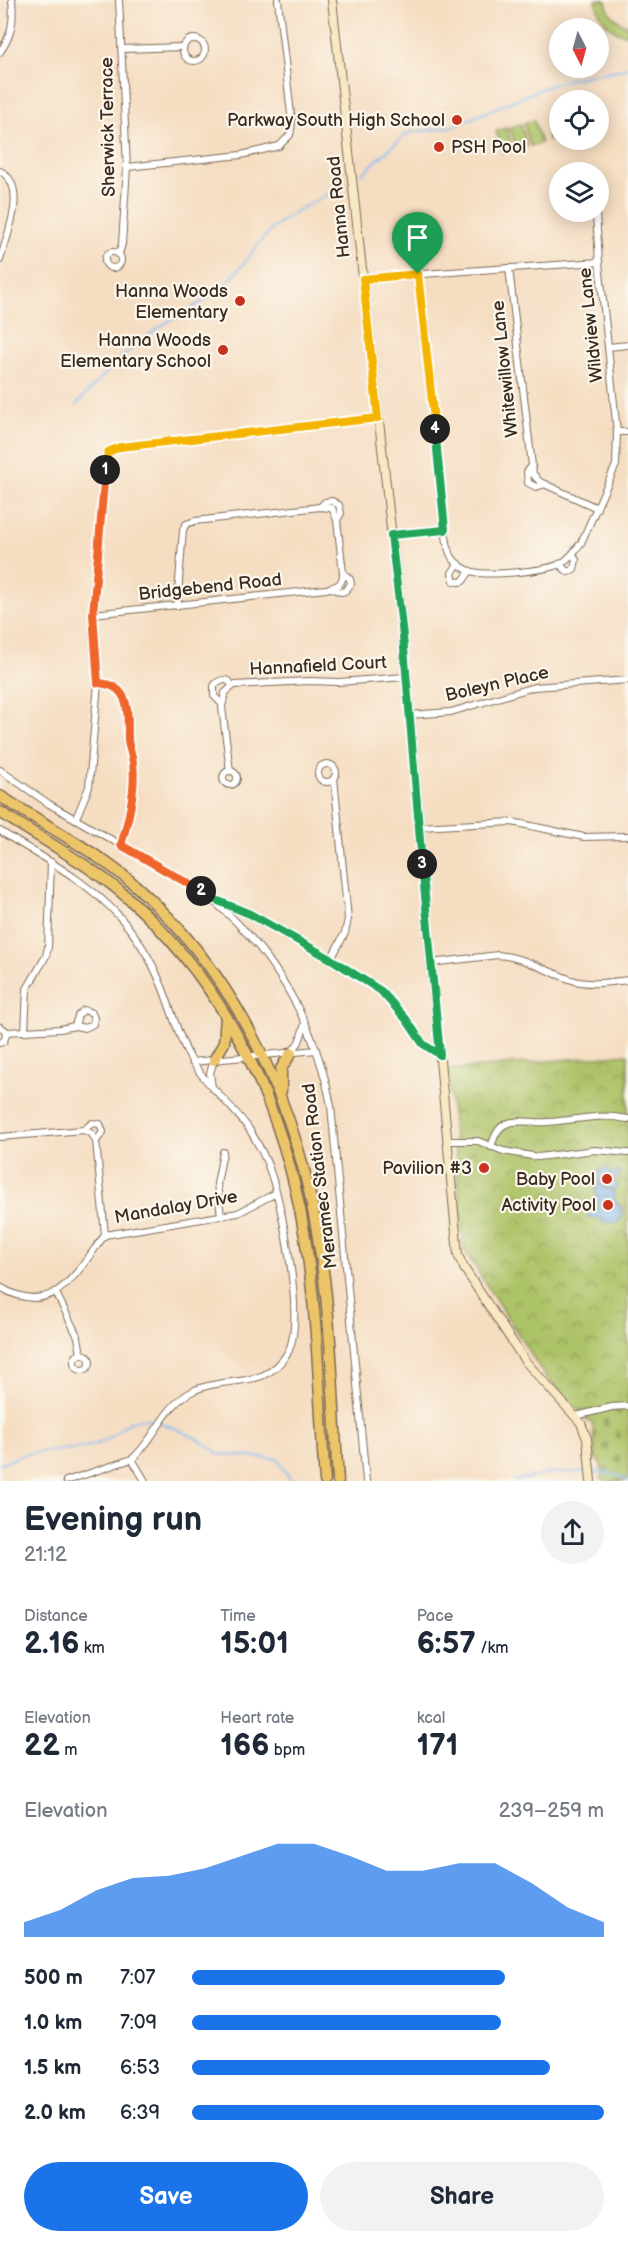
<!DOCTYPE html>
<html lang="en">
<head>
<meta charset="utf-8">
<style>
  body { margin:0; font-family:"Balsamiq Sans",sans-serif; background:#f2f2f3; color:#1f2937; height:100vh; display:flex; flex-direction:column; font-size:22px; white-space:nowrap }
  * { box-sizing:border-box; margin:0 }
  p { font-size:20px; color:#747a83 }
  .icon { flex:none; width:33px; height:33px; fill:none; stroke:currentColor; stroke-width:2; stroke-linecap:round; stroke-linejoin:round }
  .map { position:relative; height:1481px; overflow:hidden }
  .sheet { display:flex; flex-direction:column; background:#fff; flex:1 }
  .sheet>* { flex:none }
  .needle { width:39px; rotate:174deg }
  .controls { position:absolute; left:549px; top:18px; display:grid; gap:12px }
  .controls a { display:grid; place-items:center; width:60px; height:60px; border-radius:50%; background:#fff; box-shadow:0 3px 15px #0003; font-size:30px }
  .pin { position:absolute; display:grid; place-items:center; width:51px; height:51px; color:#fff; margin:-62px -26px; border-radius:50% 50% 50% 0; rotate:-45deg; box-shadow:0 0 6px #0007 }
  .pin .icon { rotate:45deg }
  .km { position:absolute; width:30px; height:30px; margin:-15px; border-radius:50%; background:#222; color:#fff; font-size:16px; line-height:30px; text-align:center }
  .round { display:grid; place-items:center; flex:none; width:63px; height:63px; border-radius:32px; background:#f2f2f3 }
  .headline { display:flex; align-items:center; justify-content:space-between; height:102px; padding:0 24px }
  h1 { font-size:33px; font-weight:700; line-height:45px }
  .stats { display:grid; grid-template-columns:repeat(3,1fr); gap:9px; height:102px; padding:6px 24px }
  .stats div { display:grid; align-content:center }
  .stats b { font-size:30px; font-weight:700 }
  .stats small { font-size:16px; font-weight:400 }
  .stats p { font-size:16px }
  .chart { height:168px; padding:12px 24px }
  .chart p { display:flex; justify-content:space-between }
  .chart svg { width:100%; height:108px; margin-top:6px; fill:#1a73e8; opacity:.7 }
  .cta { display:flex; gap:12px; margin-top:auto; padding:12px 24px }
  .cta a { flex:1; height:69px; border-radius:36px; background:#1a73e8; color:#fff; font-size:24px; font-weight:700; line-height:69px; text-align:center }
  .cta a+a { background:#f2f2f3; color:#1f2937 }
  ul { padding:0 24px; list-style:none; font-size:20px }
  li { display:grid; grid-template-columns:96px 72px 1fr; align-items:center; height:45px }
  li i { height:15px; border-radius:8px; background:#1a73e8 }
  .map>svg:first-child { display:block }
</style>
</head>
<body>
<div class="map">
<svg width="628" height="1481" viewBox="0 0 628 1481">
  <defs>
    <pattern id="cemetery-stones" width="16" height="16" patternUnits="userSpaceOnUse" patternTransform="scale(1.5)"><rect width="16" height="16" fill="#adc368"/><path d="M2 7V4a2 2 0 0 1 4 0v3zM10 15v-3a2 2 0 0 1 4 0v3z" fill="#8e9f55"/></pattern>
    <pattern id="park-crowns" width="20" height="18" patternUnits="userSpaceOnUse" patternTransform="scale(1.5)"><rect width="20" height="18" fill="#adc368"/><path d="M2 6a3 3 0 1 1 6 0M12 15a3 3 0 1 1 6 0" fill="none" stroke="#8e9f55"/></pattern>
    <pattern id="water-rules" width="6" height="5" patternUnits="userSpaceOnUse" patternTransform="scale(1.5)"><rect width="6" height="5" fill="#80bbf2"/><path d="M0 2.5h6" fill="none" stroke="#6a98c3"/></pattern>
  </defs>
  <rect width="100%" height="100%" fill="#fbf7ec"/>
  <filter id="ink" filterUnits="userSpaceOnUse"><feTurbulence type="fractalNoise" baseFrequency=".0167" numOctaves="2"/><feDisplacementMap in="SourceGraphic" scale="12" xChannelSelector="R" yChannelSelector="G"/><feConvolveMatrix kernelMatrix="1 2 1 2 8 2 1 2 1" color-interpolation-filters="sRGB"/></filter>
  <filter id="wash" filterUnits="userSpaceOnUse"><feTurbulence type="fractalNoise" baseFrequency=".008" numOctaves="4" result="noise"/><feDisplacementMap in="SourceGraphic" scale="24" xChannelSelector="R" yChannelSelector="G"/><feGaussianBlur stdDeviation="1.35" result="paint"/><feColorMatrix in="noise" values="0 0 0 0 0 0 0 0 0 0 0 0 0 0 0 0 0 1.4 0 .05"/><feComposite in="paint" operator="in"/></filter>
  <g filter="url(#wash)">
    <rect width="100%" height="100%" fill="#f5ddc1"/>
    <!-- grass -->
    <g fill="#adc368" stroke="#747643" stroke-width="1.5">
      <path d="M596,0h10c1,13 10,21 22,26v9c-18,-3 -30,-17 -32,-35z"/>
      <path d="M557,116l2,23 -11,1 -2,-23z"/>
      <path d="M534,120l7,23 -11,3 -6,-23z"/>
      <path d="M521,124l6,23 -10,3 -7,-23z"/>
      <path d="M507,128l6,22 -10,3 -7,-22z"/>
    </g>
    <!-- cemetery -->
    <path fill="url(#cemetery-stones)" stroke="#747643" stroke-width="1.5" d="M628,1407v74h-21l-5,-2 -1,-17 -6,-4 -2,-33 -13,-13z"/>
    <!-- park -->
    <path fill="url(#park-crowns)" stroke="#747643" stroke-width="1.5" d="M628,1054v353l-48,5 -35,-36 -81,-126 -16,-180z"/>
    <!-- water -->
    <g fill="url(#water-rules)" stroke="#5e7288" stroke-width="1.5">
      <path d="M602,1168l6,1 4,6 5,-4 3,1v5l-6,2 3,7 -3,4 -16,-7 1,-10z"/>
      <path d="M601,1185l13,8v6l8,10 -1,10 -3,4 -7,-1 -6,2 -6,-6 -11,-1 2,-9 7,1 1,-10 -3,-10 2,-3z"/>
    </g>
    <g fill="none" stroke-linecap="round" stroke-linejoin="round">
      <!-- stream -->
      <g stroke="#80bbf2" stroke-width="2">
        <path d="M362,174l43,-39 8,-3 38,-5 95,-40 25,-8 57,-11"/>
        <path d="M76,405c26,-28 52,-57 84,-78 19,-13 41,-22 59,-37 22,-18 34,-43 54,-62 21,-19 47,-28 71,-42"/>
        <path d="M0,1464c10,-4 20,-9 31,-11 24,-4 49,-1 73,-12 13,-6 23,-23 39,-22 18,1 64,22 75,35l60,5 13,22"/>
        <path d="M594,1472c13,1 23,1 34,9"/>
        <path d="M514,1481l38,-8 36,-1"/>
      </g>
    </g>
  </g>
  <g filter="url(#ink)">
    <g fill="none" stroke-linecap="round" stroke-linejoin="round">
      <!-- street casing -->
      <g stroke="#7c6957" stroke-width="8">
        <g id="street">
          <path d="M119,0l8,167 -5,77 -3,10"/>
          <circle cx="194" cy="50" r="11"/>
          <path d="M122,49l61,-2"/>
          <path d="M0,52c12,-17 14,-32 12,-52"/>
          <path d="M127,167l114,-12 38,-9 11,-11 2,-12 -14,-123"/>
          <path d="M0,171c29,15 7,64 0,89"/>
          <path d="M596,214l3,48 18,170"/>
          <circle cx="113" cy="260" r="8"/>
          <path d="M509,268l24,206 7,8 57,26"/>
          <path d="M418,274l27,256"/>
          <path d="M363,278l236,-16"/>
          <path d="M608,347l20,-2"/>
          <path d="M531,467l-4,5 1,11 8,4 10,-3"/>
          <path d="M320,507l5,-5 7,-1 7,4 2,8 -4,7"/>
          <path d="M391,535l54,-5c2,10 2,23 10,31 6,6 15,11 24,12 17,2 69,-2 83,-10 8,-5 13,-12 19,-20l35,-78 1,-33h11"/>
          <path d="M458,564l-6,9 2,8 5,1 4,-1 7,-10"/>
          <path d="M559,564l9,8 6,-3 2,-9 -3,-6"/>
          <path d="M331,588l10,4 4,-1 6,-7 -1,-5 -7,-6"/>
          <path d="M93,614l233,-25c11,-3 17,-4 17,-16l-6,-53 -5,-12 -12,-1 -125,14 -9,3 -3,6 -6,76"/>
          <path d="M98,683c35,3 29,32 30,57 1,8 4,15 5,23 2,24 -5,59 -12,82"/>
          <path d="M222,704l-8,-8v-10c4,-6 8,-7 15,-5l3,5"/>
          <path d="M409,715l42,-3 83,-25 94,-7"/>
          <circle cx="327" cy="773" r="9"/>
          <path d="M0,770l49,34 149,85c71,52 117,131 133,217l35,375"/>
          <circle cx="230" cy="778" r="7"/>
          <path d="M230,771l-8,-64 3,-14 9,-8 75,-4 30,1 66,-5"/>
          <path d="M76,818l13,-31 9,-104 -5,-47v-22l13,-150 2,-12 12,-5 258,-29"/>
          <path d="M419,827l93,-5 72,15 44,-1"/>
          <path d="M0,831c41,26 85,48 118,84 18,20 33,44 43,69 10,24 16,49 28,72 15,28 42,47 60,73 9,14 17,29 22,45 12,35 34,146 17,178 -22,39 -59,23 -93,38 -32,15 -39,49 -63,69l-66,22"/>
          <path d="M217,901c45,18 89,42 130,68 11,7 24,14 34,23 23,18 33,49 59,63"/>
          <path d="M331,959l14,-26 3,-14 -14,-141"/>
          <path d="M431,963l67,-8c27,2 49,17 74,25 18,6 38,2 56,0"/>
          <path d="M84,1010l8,3 2,5 -1,6 -8,4 -10,-2 3,-11z"/>
          <path d="M0,1027l5,3 1,5 -2,6 -4,2"/>
          <path d="M6,1032l54,-3 15,-3"/>
          <path d="M25,1032l2,-43 19,-33 2,-9 3,-85"/>
          <path d="M291,1053l8,-11 6,-18"/>
          <path d="M192,1062l124,-12"/>
          <path d="M212,1088l-2,-15 4,-13"/>
          <path d="M84,1130l8,-7 8,1 3,8 -7,9"/>
          <path d="M0,1137l84,-7 8,4 4,7 9,94"/>
          <path d="M448,1141h30l25,10 35,6 57,-7 33,3"/>
          <path d="M491,1147c3,-9 6,-19 15,-23 13,-6 29,0 42,-2 32,-2 47,-9 80,-3"/>
          <path d="M221,1216l-4,-32 6,-32"/>
          <path d="M0,1287c55,33 76,-15 105,-52l133,-22 38,-20"/>
          <path d="M56,1293l22,44 3,17"/>
          <circle cx="82" cy="1362" r="8"/>
          <path d="M576,1416l36,-9 16,-1"/>
          <path d="M132,1459l13,22"/>
        </g>
      </g>
      <!-- secondary casing -->
      <g stroke="#7c6957" stroke-width="10">
        <path id="secondary" d="M332,0l71,636 28,327 27,292 6,13 61,93 56,62 6,16 4,42"/>
      </g>
      <!-- highway casing -->
      <g stroke="#7c6957" stroke-width="13">
        <g id="highway">
          <path d="M0,796c46,30 94,54 136,90 106,94 164,226 184,364 12,76 13,155 18,231"/>
          <path d="M0,812c43,28 89,52 128,86 99,87 156,210 177,339 13,80 14,163 20,244"/>
          <path d="M214,1060l10,-17 2,-27"/>
          <path d="M281,1091v-22l10,-16"/>
        </g>
      </g>
      <!-- street -->
      <use href="#street" stroke="#fff" stroke-width="6"/>
      <!-- secondary -->
      <use href="#secondary" stroke="#f8e8c3" stroke-width="8"/>
      <!-- highway -->
      <use href="#highway" stroke="#edc569" stroke-width="10"/>
    </g>
  </g>
  <g fill="none" stroke-linecap="round" stroke-linejoin="round" filter="url(#ink)">
    <!-- split-1 casing -->
    <g stroke="#fff" stroke-width="12">
      <path id="split-1" d="M105,470l3,-18 12,-5 258,-29 -15,-139 55,-5"/>
    </g>
    <!-- split-2 casing -->
    <g stroke="#fff" stroke-width="12">
      <path id="split-2" d="M105,470l-12,144 5,69c35,2 29,32 30,57 1,8 4,15 5,23 3,24 -5,59 -12,82l80,46"/>
    </g>
    <!-- split-3 casing -->
    <g stroke="#fff" stroke-width="12">
      <path id="split-3" d="M201,891l10,7 39,16 81,45 50,32 25,28 17,25 17,11 -18,-191"/>
    </g>
    <!-- split-4 casing -->
    <g stroke="#fff" stroke-width="12">
      <path id="split-4" d="M422,864l-19,-228 -12,-101 54,-5 -10,-101"/>
    </g>
    <!-- split-5 casing -->
    <g stroke="#fff" stroke-width="12">
      <path id="split-5" d="M418,274l17,155"/>
    </g>
    <!-- split-1 -->
    <use href="#split-1" stroke="#f5b400" stroke-width="8"/>
    <!-- split-2 -->
    <use href="#split-2" stroke="#f0652b" stroke-width="8"/>
    <!-- split-3 -->
    <use href="#split-3" stroke="#22a559" stroke-width="8"/>
    <!-- split-4 -->
    <use href="#split-4" stroke="#22a559" stroke-width="8"/>
    <!-- split-5 -->
    <use href="#split-5" stroke="#f5b400" stroke-width="8"/>
  </g>
  <!-- markers -->
  <g fill="#c8321e" stroke="#fbf7ec" stroke-width="2">
    <circle cx="457" cy="120" r="6"/>
    <circle cx="439" cy="147" r="6"/>
    <circle cx="240" cy="301" r="6"/>
    <circle cx="223" cy="350" r="6"/>
    <circle cx="484" cy="1168" r="6"/>
    <circle cx="607" cy="1179" r="6"/>
    <circle cx="608" cy="1205" r="6"/>
  </g>
  <g text-anchor="middle" dominant-baseline="central" stroke-width="4.5" stroke-linejoin="round" paint-order="stroke">
    <!-- poi labels -->
    <g font-size="18" fill="#3b2a1e" stroke="#fbf7ec" text-anchor="end">
      <text x="445" y="120">Parkway South High School</text>
      <text x="451" y="147" text-anchor="start">PSH Pool</text>
      <text x="228" y="291">Hanna Woods<tspan x="228" dy="21">Elementary</tspan></text>
      <text x="211" y="340">Hanna Woods<tspan x="211" dy="21">Elementary School</tspan></text>
      <text x="472" y="1168">Pavilion #3</text>
      <text x="595" y="1179">Baby Pool</text>
      <text x="596" y="1205">Activity Pool</text>
    </g>
    <!-- street labels -->
    <g font-size="18" fill="#3b2a1e" stroke="#fbf7ec">
      <text transform="translate(108 127) rotate(-91)">Sherwick Terrace</text>
      <text transform="translate(339 207) rotate(-96)">Hanna Road</text>
      <text transform="translate(591 325) rotate(-96)">Wildview Lane</text>
      <text transform="translate(505 369) rotate(-96)">Whitewillow Lane</text>
      <text transform="translate(210 587) rotate(-6)">Bridgebend Road</text>
      <text transform="translate(318 666) rotate(-3)">Hannafield Court</text>
      <text transform="translate(497 684) rotate(-13)">Boleyn Place</text>
      <text transform="translate(320 1176) rotate(-97)">Meramec Station Road</text>
      <text transform="translate(176 1207) rotate(-10)">Mandalay Drive</text>
    </g>
  </g>
</svg>
<div class="controls">
<a><svg class="needle" viewBox="-14 -14 28 28"><path d="M0-13l5 13h-10z" fill="#e53935"/><path d="M0 13l5-13h-10z" fill="#747a83"/></svg></a>
<a><svg class="icon" aria-label="locate" viewBox="0 0 24 24"><circle cx="12" cy="12" r="6"/><path d="M12 2v4M12 18v4M2 12h4M18 12h4"/></svg></a>
<a><svg class="icon" aria-label="layers" viewBox="0 0 24 24"><path d="M12 4l9 5-9 5-9-5zM3 14l9 5 9-5"/></svg></a>
</div>
<div class="pin" style="left:418px;top:274px;background:#1e9e55"><svg class="icon" aria-label="arrive" viewBox="0 0 24 24"><path d="M6 21V4h12l-3 4 3 4H6"/></svg></div>
<b class="km" style="left:105px;top:470px">1</b>
<b class="km" style="left:201px;top:891px">2</b>
<b class="km" style="left:422px;top:864px">3</b>
<b class="km" style="left:435px;top:429px">4</b>
</div>
<section class="sheet">
<div class="headline"><div><h1>Evening run</h1><p>21:12</p></div><a class="round"><svg class="icon" aria-label="share" viewBox="0 0 24 24"><path d="M12 15V3M7 8l5-5 5 5M5 13v7h14v-7"/></svg></a></div>
<div class="stats">
<div><p>Distance</p><b>2.16<small> km</small></b></div>
<div><p>Time</p><b>15:01</b></div>
<div><p>Pace</p><b>6:57<small> /km</small></b></div>
</div>
<div class="stats">
<div><p>Elevation</p><b>22<small> m</small></b></div>
<div><p>Heart rate</p><b>166<small> bpm</small></b></div>
<div><p>kcal</p><b>171</b></div>
</div>
<div class="chart"><p><span>Elevation</span>239–259 m</p>
<svg viewBox="0 0 160 44" preserveAspectRatio="none"><path d="M0 44V38L10 33L20 25L30 20L40 19L50 16L60 11L70 6L80 6L90 11L100 17L110 17L120 14L130 14L140 22L150 32L160 38V44z"/></svg>
</div>
<ul>
<li><b>500 m</b>7:07<i style="width:76%"></i></li>
<li><b>1.0 km</b>7:09<i style="width:75%"></i></li>
<li><b>1.5 km</b>6:53<i style="width:87%"></i></li>
<li><b>2.0 km</b>6:39<i style="width:100%"></i></li>
</ul>
<div class="cta"><a>Save</a><a>Share</a></div>
</section>
</body>
</html>
